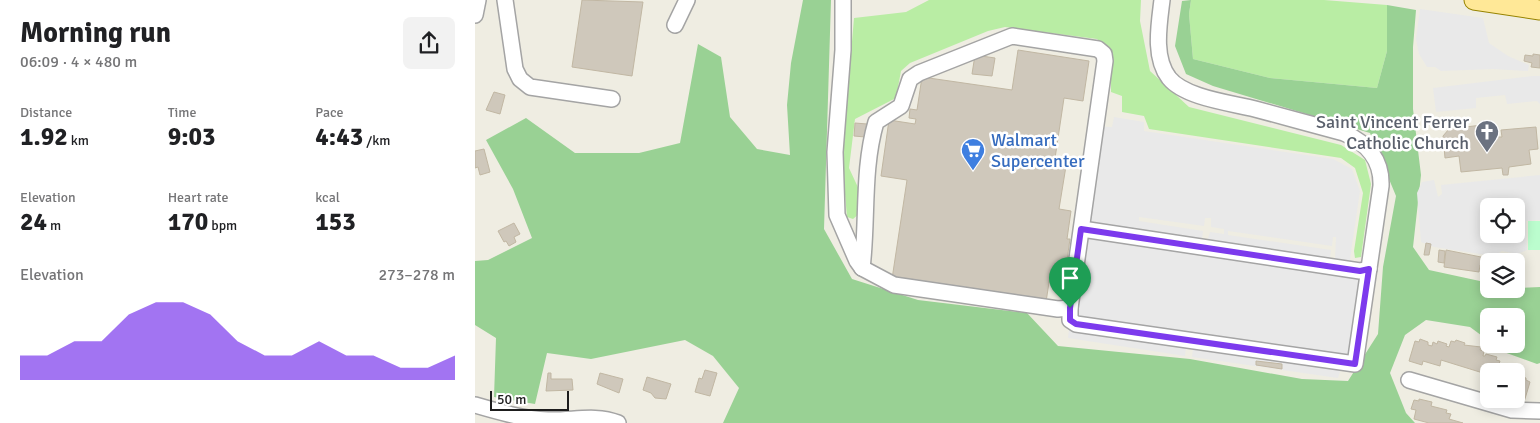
<!DOCTYPE html>
<html lang="en">
<head>
<meta charset="utf-8">
<style>
  body { margin:0; font-family:Signika,sans-serif; background:#f2f2f2; color:#202124; height:100vh; display:flex; flex-direction:column; font-size:19px; white-space:nowrap }
  * { box-sizing:border-box; margin:0 }
  p { font-size:16px; color:#757577 }
  .icon { flex:none; width:28px; height:28px; fill:none; stroke:currentColor; stroke-width:2; stroke-linecap:round; stroke-linejoin:round }
  .map { position:relative; flex:1; overflow:hidden }
  .details { display:flex; flex-direction:column; background:#fff; width:475px }
  .details>* { flex:none }
  .fabs { position:absolute; left:1005px; top:198px; display:grid; gap:10px }
  .fabs a { display:grid; place-items:center; width:45px; height:45px; border-radius:8px; background:#fff; box-shadow:0 2px 12px #0003; font-size:25px }
  .scale { position:absolute; left:15px; bottom:12px; width:79px; box-sizing:border-box; padding-left:5px; border:2px solid #1d1d1d; border-top:0; font-size:14px; line-height:18px; white-space:nowrap; color:#1d1d1d; -webkit-text-stroke:4px #fff; paint-order:stroke }
  .pin { position:absolute; display:grid; place-items:center; width:42px; height:42px; color:#fff; margin:-51px -21px; border-radius:50% 50% 50% 0; rotate:-45deg; box-shadow:0 0 5px #0007 }
  .pin .icon { rotate:45deg }
  .round { display:grid; place-items:center; flex:none; width:52px; height:52px; border-radius:8px; background:#f2f2f2 }
  .headline { display:flex; align-items:center; justify-content:space-between; height:85px; padding:0 20px }
  h1 { font-size:28px; font-weight:800; line-height:38px }
  .figures { display:grid; grid-template-columns:repeat(3,1fr); gap:8px; height:85px; padding:5px 20px }
  .figures div { display:grid; align-content:center }
  .figures b { font-size:25px; font-weight:800 }
  .figures small { font-size:14px; font-weight:400 }
  .figures p { font-size:14px }
  .chart { height:140px; padding:10px 20px }
  .chart p { display:flex; justify-content:space-between }
  .chart svg { width:100%; height:90px; margin-top:5px; fill:#7c3aed; opacity:.7 }
  main { display:flex; flex:1; min-height:0 }
  .map>svg:first-child { display:block }
</style>
</head>
<body>
<main>
<section class="details">
<div class="headline"><div><h1>Morning run</h1><p>06:09 · 4 × 480 m</p></div><a class="round"><svg class="icon" aria-label="share" viewBox="0 0 24 24"><path d="M12 15V3M7 8l5-5 5 5M5 13v7h14v-7"/></svg></a></div>
<div class="figures">
<div><p>Distance</p><b>1.92<small> km</small></b></div>
<div><p>Time</p><b>9:03</b></div>
<div><p>Pace</p><b>4:43<small> /km</small></b></div>
</div>
<div class="figures">
<div><p>Elevation</p><b>24<small> m</small></b></div>
<div><p>Heart rate</p><b>170<small> bpm</small></b></div>
<div><p>kcal</p><b>153</b></div>
</div>
<div class="chart"><p><span>Elevation</span>273–278 m</p>
<svg viewBox="0 0 160 44" preserveAspectRatio="none"><path d="M0 44V32L10 32L20 25L30 25L40 12L50 6L60 6L70 12L80 25L90 32L100 32L110 25L120 32L130 32L140 38L150 38L160 32V44z"/></svg>
</div>
</section>
<div class="map">
<svg width="1065" height="423" viewBox="0 0 1065 423">
  <rect width="100%" height="100%" fill="#efede2"/>
  <!-- grass -->
  <g fill="#b9eda4">
    <path d="M454,0h212l-1,21 10,50 39,36 152,38 24,15 6,24 -10,73 -6,1 -1,-7 9,-58 -8,-25 -14,-10 -192,-29 -5,-13 -22,-4v-16l-11,-4v-40l-14,-13 -92,-12 -17,4 -78,32 -9,8 -5,27 -41,21 -6,49 13,28 -2,17 -7,6 -6,-2 -5,-57 12,-142 52,-6z"/>
    <path d="M716,0h133l63,5v46l-10,37 -107,-10 -77,-19 -4,-45z"/>
  </g>
  <!-- forest -->
  <path fill="#99d194" d="M328,0h28l-7,229 28,50 66,21 109,13 31,33 132,13 112,20 46,2 30,-47 5,-67 13,-71 -26,-63 -157,-47 -27,-12 -11,-28 7,-45 9,-1 -2,14 4,45 77,19 107,10 10,-37v-46l29,5 -3,37v62l8,66 -8,72 16,23 60,13v6l51,-2v76l-3,1 -36,-13 -9,-7h24v-28h-27v25l-19,-14 -44,-7 -21,15 -15,38 16,40 9,10h-692l16,-35 -26,-32 -28,-16 -94,19 -44,-6 -12,51 -41,-7 2,-59 -21,-13v-64l13,-1 44,-22 -19,-49 -27,-49 40,-22 49,35h64l41,-10 18,-99 23,13 9,60 27,32 33,6 -3,-50 4,-42z"/>
  <!-- park -->
  <rect fill="#bbfdce" x="1053" y="221" width="12" height="29"/>
  <!-- parking -->
  <g fill="#e9e9e9" fill-rule="evenodd">
    <path d="M945,9l63,9 6,25 19,13 21,9 -1,6 -35,-2 -52,2 -6,-4h-8l-8,-13 -3,-15z"/>
    <path d="M1058,76h7v28l-3,-3 -30,3 -2,-9 -29,3v10l-40,4 -3,-24z"/>
    <path d="M639,117l30,5v9l189,28 19,10 8,22 -10,68 2,4 24,3 -16,100 -19,3 -3,9 -146,-21 1,-9 -7,-1 -1,9 -117,-18 1,-9 -9,-14 29,-189 23,1zM664,217l65,9 1,-8h6v9l13,2v5l-14,-2 -3,10 -5,-2 1,-9 -64,-10zM753,231l104,15 1,-9h3l-1,21 -5,1 1,-9 -103,-15z"/>
    <path d="M1065,175v45l-14,1 1,29 -10,4 -15,-3 -9,5 -59,-9 -13,-5 -4,-49 5,-11 12,-2 4,17 4,-3 -1,-9zM1014,206h27v28h-27z"/>
  </g>
  <!-- building -->
  <g fill="#cfc8bb" stroke="#c1b7a3">
    <path d="M107,0l61,2 -11,74 -60,-9z"/>
    <path d="M543,50l71,11 -6,40 -19,-3 -10,67 12,1 -7,43 12,2 -4,28h3l-3,21 -4,-1 -3,19 -10,-2 -4,26 -154,-23 15,-99 -26,-4 8,-56 26,4 1,-5 -7,-1 1,-9 7,1 5,-33 90,13z"/>
    <path d="M1058,54l7,1v13l-9,-1 1,-4 -8,-2 1,-6 8,1z"/>
    <path d="M500,55l20,3 -3,18 -20,-2z"/>
    <path d="M19,92l11,3 -5,19 -14,-4z"/>
    <path d="M380,123l12,1 -2,13 -11,-1z"/>
    <path d="M1007,125l6,6 1,8h3v-4l6,-1v3h4l-1,-7 35,-3 2,22 -9,1 2,14 -22,3 -1,8h-5l-1,-7 -41,4 -2,-16 -14,2 -2,-22 6,-7z"/>
    <path d="M9,149l6,23 -10,3 -2,-8 -3,1v-17z"/>
    <path d="M39,223l6,11 -6,3 2,5 -7,4 -3,-5 -2,1 -6,-11z"/>
    <path d="M951,243l5,1 -2,11h-5z"/>
    <path d="M964,250l6,1 -1,12 -6,-1z"/>
    <path d="M971,250l35,7v3l7,1 -1,5 -7,-1 -1,7 -35,-5z"/>
    <path d="M945,339l8,3v3l4,1 1,-4 4,2 1,-3 9,3 -1,2 3,1 2,-6 4,1 1,-2 9,3 -1,2 17,2 -1,3 4,1 -1,5h2l1,-2 11,3 -1,3 4,1 -3,8 3,1 1,-4 9,3v2h-21v9l-8,-2 2,-5 -42,-13 -1,6 -17,-5 -1,4 -13,-4 6,-20 4,1z"/>
    <path d="M781,361l26,3v5l-26,-4z"/>
    <path d="M230,370l12,3 -7,23 -15,-4 4,-14 3,1z"/>
    <path d="M73,373h3v6h21l1,11 -27,1z"/>
    <path d="M125,373l23,6 -4,14 -22,-9z"/>
    <path d="M1041,375l10,3v2l4,2 -6,20 -10,-3h2z"/>
    <path d="M172,377l24,7 -5,15 -11,-1 -4,-5 -8,-3z"/>
    <path d="M944,399l13,3 -1,4 16,4 -1,3 5,1 -2,5 14,4h-34l-15,-4 2,-9 -5,-1 3,-9 5,1z"/>
  </g>
  <g fill="none" stroke-linecap="round" stroke-linejoin="round">
    <!-- minor casing -->
    <g stroke="#a4a4a4" stroke-width="18">
      <g id="minor">
        <path d="M30,0l10,69 5,10 10,8 82,12"/>
        <path d="M368,0v50l-8,102 2,63 20,46 5,7 32,17 164,24 12,-1"/>
        <path d="M0,15l3,-15"/>
        <path d="M200,25l12,-25"/>
        <path d="M607,229l278,42 9,-2"/>
        <path d="M387,268c6,-48 0,-98 14,-146l25,-16 9,-27 9,-6 93,-37 86,13 6,5 1,7 -35,247v12l6,4 279,40 26,-178c1,-27 -14,-43 -37,-53 -30,-8 -59,-16 -89,-24 -23,-6 -70,-11 -86,-31 -16,-21 -10,-53 -7,-78"/>
        <path d="M934,380l103,30 28,1"/>
        <path d="M0,405c24,7 48,14 73,15 24,1 47,-6 70,3"/>
      </g>
    </g>
    <!-- major casing -->
    <g stroke="#968300" stroke-width="21">
      <path id="major" d="M999,0l66,10"/>
    </g>
    <!-- minor -->
    <use href="#minor" stroke="#fff" stroke-width="15"/>
    <!-- major -->
    <use href="#major" stroke="#ffe897" stroke-width="19"/>
  </g>
  <g fill="none" stroke-linecap="round" stroke-linejoin="round">
    <!-- route casing -->
    <g stroke="#fff" stroke-width="10">
      <path id="route" d="M606,229l279,42 9,-2 -14,95 -279,-40 -6,-4v-12z"/>
    </g>
    <!-- route -->
    <use href="#route" stroke="#7c3aed" stroke-width="6"/>
  </g>
  <!-- icons -->
  <defs>
    <g id="church-pin" transform="scale(1.25)"><path d="M0 17L-7.5 6A9.5 9.5 0 1 1 7.5 6Z" fill="#6b7280" stroke="#fff"/><path d="M-1.2-6h2.4v3.5h3.3v2.4h-3.3V6h-2.4V-.1h-3.3v-2.4h3.3Z" fill="#fff"/></g>
    <g id="supermarket-pin" transform="scale(1.25)"><path d="M0 17L-7.5 6A9.5 9.5 0 1 1 7.5 6Z" fill="#3f7fe0" stroke="#fff"/><path d="M-6-5.5h2.5l.6 2H6L4.5 2H-2.5L-4.4-4H-6ZM-1.5 3.2a1.3 1.3 0 1 0 .1 0ZM3 3.2a1.3 1.3 0 1 0 .1 0Z" fill="#fff"/></g>
  </defs>
  <g fill-rule="evenodd">
    <use href="#church-pin" x="1012" y="132"/>
    <use href="#supermarket-pin" x="498" y="150"/>
  </g>
  <g text-anchor="middle" dominant-baseline="central" stroke-width="5" stroke-linejoin="round" paint-order="stroke">
    <!-- worship labels -->
    <g font-size="18" fill="#5b616d" stroke="#fff" text-anchor="end">
      <text x="994" y="122">Saint Vincent Ferrer<tspan x="994" dy="21">Catholic Church</tspan></text>
    </g>
    <!-- shop labels -->
    <g font-size="18" fill="#366cbe" stroke="#fff" text-anchor="start">
      <text x="516" y="140">Walmart<tspan x="516" dy="21">Supercenter</tspan></text>
    </g>
  </g>
</svg>
<div class="fabs">
<a><svg class="icon" aria-label="locate" viewBox="0 0 24 24"><circle cx="12" cy="12" r="6"/><path d="M12 2v4M12 18v4M2 12h4M18 12h4"/></svg></a>
<a><svg class="icon" aria-label="layers" viewBox="0 0 24 24"><path d="M12 4l9 5-9 5-9-5zM3 14l9 5 9-5"/></svg></a>
<a>+</a>
<a>−</a>
</div>
<div class="scale">50 m</div>
<div class="pin" style="left:595px;top:308px;background:#1e9e55"><svg class="icon" aria-label="arrive" viewBox="0 0 24 24"><path d="M6 21V4h12l-3 4 3 4H6"/></svg></div>
</div>
</main>
</body>
</html>
